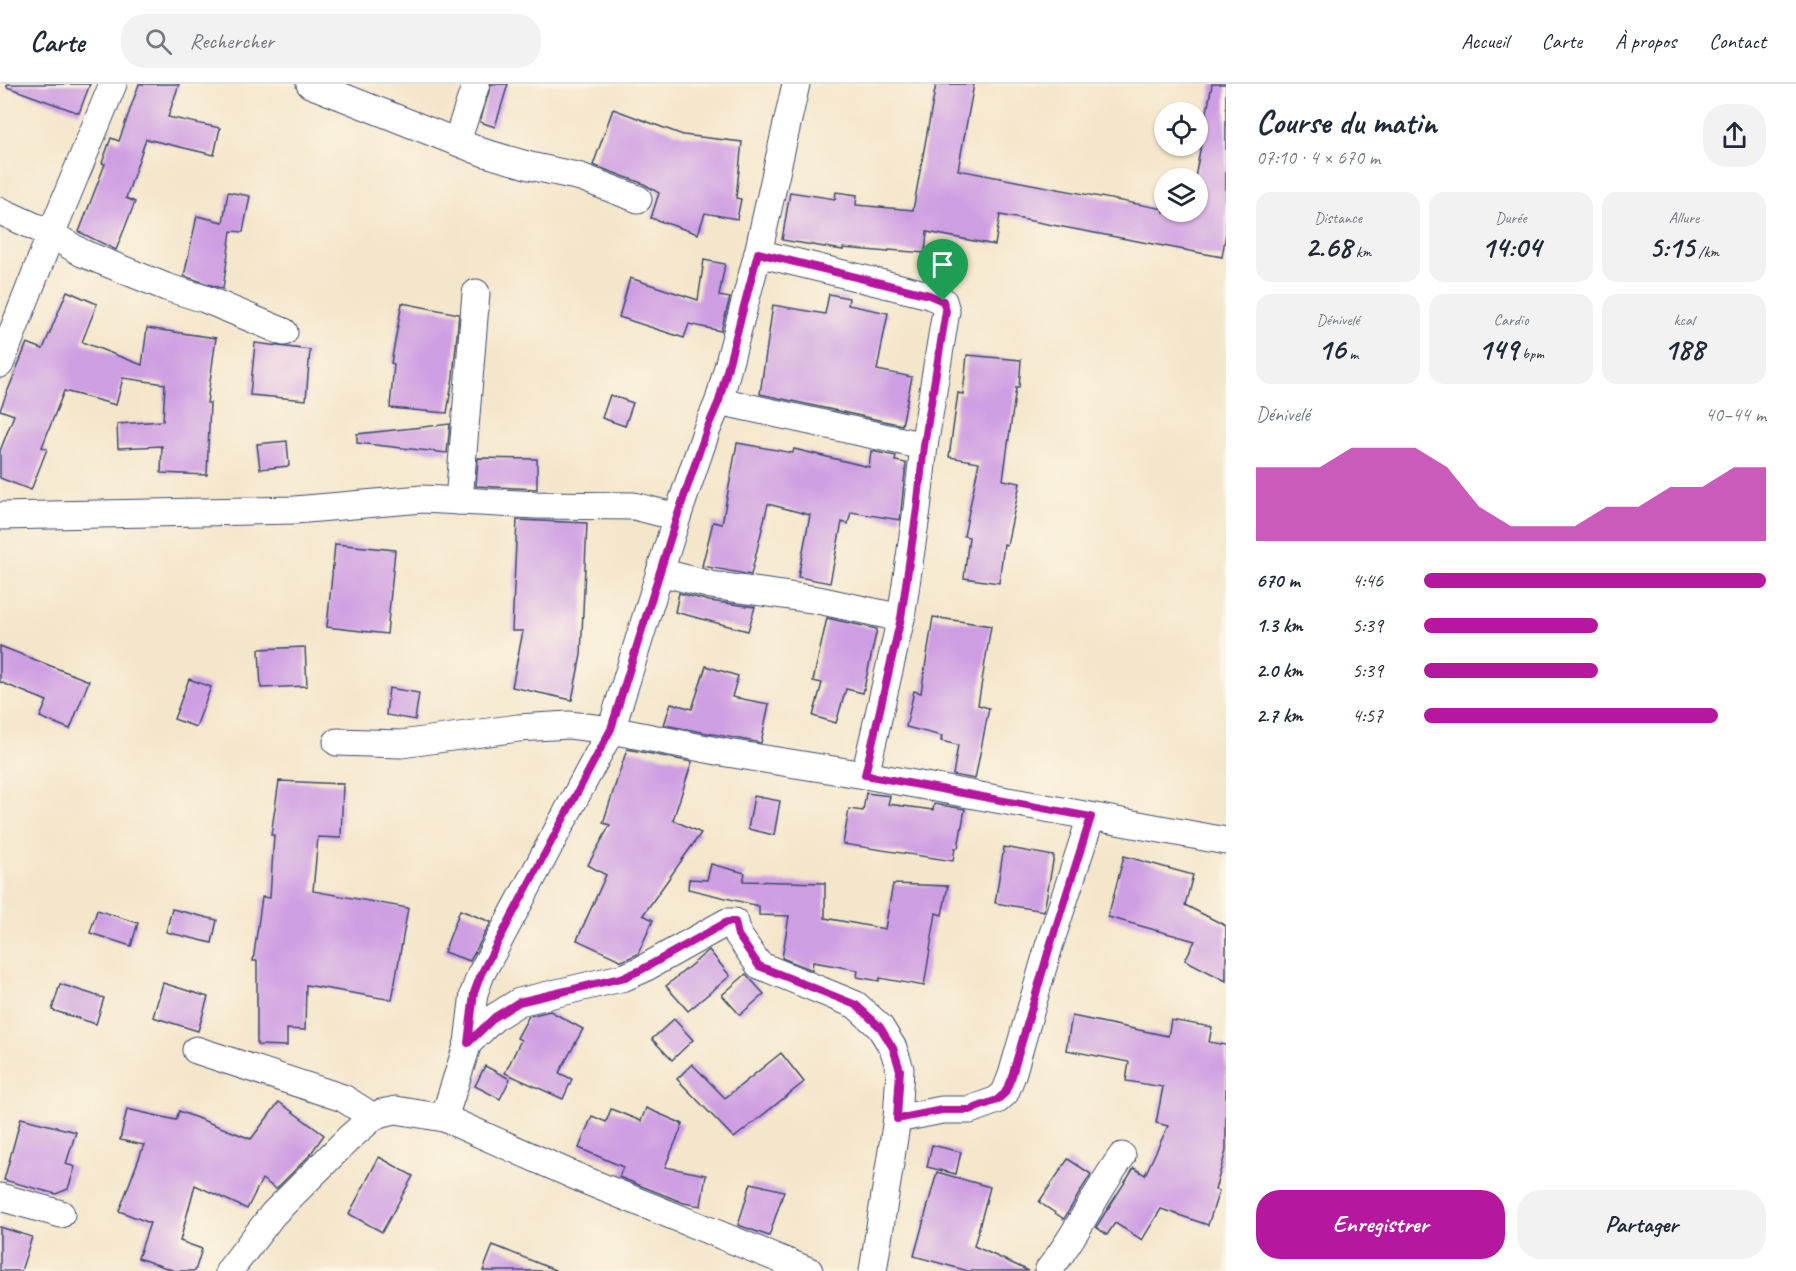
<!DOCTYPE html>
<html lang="fr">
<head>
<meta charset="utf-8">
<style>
  body { margin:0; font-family:Caveat,sans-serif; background:#f2f2f3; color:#1f2937; height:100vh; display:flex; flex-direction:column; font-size:22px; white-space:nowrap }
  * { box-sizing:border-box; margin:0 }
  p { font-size:20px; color:#747a83 }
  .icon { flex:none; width:33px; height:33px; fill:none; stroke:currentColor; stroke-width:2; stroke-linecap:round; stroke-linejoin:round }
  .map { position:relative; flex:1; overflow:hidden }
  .side { display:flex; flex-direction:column; background:#fff; width:570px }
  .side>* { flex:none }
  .controls { position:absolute; left:1154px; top:18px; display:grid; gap:12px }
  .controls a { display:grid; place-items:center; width:54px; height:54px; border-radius:50%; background:#fff; box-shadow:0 2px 4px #0004; font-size:30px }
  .pin { position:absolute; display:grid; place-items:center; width:51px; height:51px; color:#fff; margin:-62px -26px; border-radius:50% 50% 50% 0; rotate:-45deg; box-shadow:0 0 6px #0007 }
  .pin .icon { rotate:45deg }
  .round { display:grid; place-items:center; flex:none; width:63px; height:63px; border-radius:24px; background:#f2f2f3 }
  .overview { display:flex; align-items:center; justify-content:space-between; height:102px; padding:0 30px }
  h1 { font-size:33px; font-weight:700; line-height:45px }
  .metrics { display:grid; grid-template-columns:repeat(3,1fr); gap:9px; height:102px; padding:6px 30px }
  .metrics div { display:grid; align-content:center; border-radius:15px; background:#f2f2f3; text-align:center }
  .metrics b { font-size:30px; font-weight:700 }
  .metrics small { font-size:16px; font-weight:400 }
  .metrics p { font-size:16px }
  .chart { height:168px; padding:12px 30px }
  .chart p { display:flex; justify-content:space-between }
  .chart svg { width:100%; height:108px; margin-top:6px; fill:#b5179e; opacity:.7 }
  .action { display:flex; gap:12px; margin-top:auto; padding:12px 30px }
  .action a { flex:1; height:69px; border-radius:24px; background:#b5179e; color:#fff; font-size:24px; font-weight:700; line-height:69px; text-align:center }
  .action a+a { background:#f2f2f3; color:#1f2937 }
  ul { padding:0 30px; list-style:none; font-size:20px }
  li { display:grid; grid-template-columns:96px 72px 1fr; align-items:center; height:45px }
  li i { height:15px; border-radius:8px; background:#b5179e }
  header { display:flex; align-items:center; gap:36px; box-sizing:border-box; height:84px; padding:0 30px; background:#fff; border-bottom:2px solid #e0e1e3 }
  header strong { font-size:28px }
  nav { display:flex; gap:33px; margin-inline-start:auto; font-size:21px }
  .search { width:420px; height:54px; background:#f2f2f3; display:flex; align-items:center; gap:15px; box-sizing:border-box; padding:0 21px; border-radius:24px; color:#747a83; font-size:22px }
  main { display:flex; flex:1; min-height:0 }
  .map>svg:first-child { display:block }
</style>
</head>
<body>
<header>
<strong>Carte</strong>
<div class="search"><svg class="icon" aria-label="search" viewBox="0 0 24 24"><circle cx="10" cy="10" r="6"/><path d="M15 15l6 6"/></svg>Rechercher</div>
<nav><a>Accueil</a><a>Carte</a><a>À propos</a><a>Contact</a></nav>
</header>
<main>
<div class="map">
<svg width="1226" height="1187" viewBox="0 0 1226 1187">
  <rect width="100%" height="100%" fill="#fcf5e5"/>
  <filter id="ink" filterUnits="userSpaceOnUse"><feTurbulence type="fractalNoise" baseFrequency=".0167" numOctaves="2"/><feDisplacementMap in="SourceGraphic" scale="12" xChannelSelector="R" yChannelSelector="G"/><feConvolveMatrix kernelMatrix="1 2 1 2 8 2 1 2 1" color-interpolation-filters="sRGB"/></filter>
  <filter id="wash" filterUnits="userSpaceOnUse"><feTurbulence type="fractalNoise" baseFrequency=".008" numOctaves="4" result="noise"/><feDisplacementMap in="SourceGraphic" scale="24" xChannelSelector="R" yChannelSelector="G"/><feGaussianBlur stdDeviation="1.35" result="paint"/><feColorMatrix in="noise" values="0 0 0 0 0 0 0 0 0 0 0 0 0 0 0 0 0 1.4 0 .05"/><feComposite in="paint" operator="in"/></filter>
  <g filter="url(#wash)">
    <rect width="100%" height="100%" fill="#f4e6cb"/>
    <g id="blocks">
      <!-- building -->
      <g fill="#ce9ee2">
        <path d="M7,0h83l-11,29 -72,-26z"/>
        <path d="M139,0h40l-11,33 52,11 -6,27 -68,-16 -20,59 9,4 -19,48 -37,-18 26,-68 -3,-1 9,-25 8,3z"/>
        <path d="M491,0h17l-13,43 -15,-5z"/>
        <path d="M936,0h38l-16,86 206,39v3l25,2v-2h8v-34h-2l17,-94h14v149l-4,24 -222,-42 -5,30 -68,-13 -2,21 -36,-3 -1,2 -45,-4v2l-61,-10 8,-48 45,7 1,-7 21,3 -1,10 57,5z"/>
        <path d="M613,25l70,26 59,7 -6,56 5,1 -4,20 -32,-6 -7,21 -47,-16 8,-25 -15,-9 -51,-19z"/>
        <path d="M228,108l22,4 -7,36 -12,-1 -8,58 -39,-13 13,-60 26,6z"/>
        <path d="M704,176l21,4 -6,32 11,2 -9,33 -32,-7 -5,14 -65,-21 11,-39 68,22z"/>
        <path d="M67,207l30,13 -15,38 60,23 5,-37 69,10 -9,65h3l-3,72 -46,-2 1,-27 -44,2 -1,-24 46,-3 2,-37 -42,-6 -7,27 -52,-14 -22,56 5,2 -16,41 -31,-12v-27l14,-36 -14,-5 27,-67 16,6z"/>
        <path d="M829,210l20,4 -1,7 40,8 -11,57 35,7 -10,48 -142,-31 13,-89 52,9z"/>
        <path d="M402,219l57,11 -6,63 -6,36 -57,-5 4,-44 -3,-1z"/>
        <path d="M255,259l55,7 -4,50 -56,-5z"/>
        <path d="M967,271l54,5 -2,28h-3l-13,92 17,3 -13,62 -3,-1 -5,39 -35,-5 5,-41 -5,-1 15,-74 -30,-5 9,-64 5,1z"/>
        <path d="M610,311l23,8 -8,23 -23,-8z"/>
        <path d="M450,340l-3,29 -90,-10v-9z"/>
        <path d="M287,357l2,25 -29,3 -3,-25z"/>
        <path d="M737,359l56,10 1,-4 75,18 2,-16 25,5 -1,5 11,2 -6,57 -49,-8 -3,12 -6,-2 -12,61 -32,-6 12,-62 -42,-11 -17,71 -49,-9 11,-44 9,2z"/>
        <path d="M478,374l59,1v30l-61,-3z"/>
        <path d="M517,436l70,3 -6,132 -9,45 -60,-13 11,-56h-11z"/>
        <path d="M335,460l60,6 -8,84 -60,-7z"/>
        <path d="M679,509l30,8 46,6 -7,24 -73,-19z"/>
        <path d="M933,533l58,9 -13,79 11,3 -14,71 -22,-4 5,-30 -17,-4 1,-5 -36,-9 8,-36 7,2z"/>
        <path d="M827,534l50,11 -14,64 -17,-4 -10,34 -23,-7 9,-33 -9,-2z"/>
        <path d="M0,562l89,35 -19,48 -30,-12 7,-16 -47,-19z"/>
        <path d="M305,563l2,39 -46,2 -2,-39z"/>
        <path d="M706,582l32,10 -6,21 37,7 -8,39 -97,-18 7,-22 21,6z"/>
        <path d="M189,595l22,8 -15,40 -22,-8z"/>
        <path d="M389,604l30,5 -4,27 -29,-5z"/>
        <path d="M627,665l65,13 -19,58 28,13 -58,82 10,5 -15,34 -16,7 -45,-21 29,-65 -18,-10 22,-40 -7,-2z"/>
        <path d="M279,697l64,3 -2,54 -23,-1 -5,54 95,17 -16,92 -86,-15 -1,45 -18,-1v17l-30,-1v-84h-4l9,-64 8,1 4,-63h-3z"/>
        <path d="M866,709l24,3 -2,8 45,6 1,-6 31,5 -7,39h-3l-2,13 -110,-17 6,-35 14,2z"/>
        <path d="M754,712l26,5 -6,34 -26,-6z"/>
        <path d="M1004,763l50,9 -10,55 -49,-8z"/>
        <path d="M1124,772l69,19 -8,30 41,21v55l-41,-21 10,-19 -87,-24z"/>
        <path d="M711,780l34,9 -2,8 82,2v35l60,11 8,-45 55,2 -6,29 -6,-2 -12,73 -44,-8 -1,3 -22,-4 1,-7 -45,-8 -1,8 -30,-12 7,-42 -30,-1v-9l-71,-17 1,-10 18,1z"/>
        <path d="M172,825l45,11 -5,23 -46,-11z"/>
        <path d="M97,826l41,13 -7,23 -41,-13z"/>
        <path d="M460,826l31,12 -21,39 -26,-9z"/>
        <path d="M709,866l21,26 -42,35 -22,-25z"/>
        <path d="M746,890l18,20 -24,21 -18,-20z"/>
        <path d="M163,899l45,14 -10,34 -45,-14z"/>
        <path d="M60,900l44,14 -8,26 -44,-14z"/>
        <path d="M550,927l33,18 -24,44 13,6 -9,20 -58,-26 16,-33 -4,-2 12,-22z"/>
        <path d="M1072,932l96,20 3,-16 41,7 -3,15 17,3v106l-11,39 4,1 -11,34 -47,-16 -19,31 -27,-17 -8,12 -11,-8 38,-59 11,7 23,-49 -12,-3 7,-36 -37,-6 3,-19 -63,-12z"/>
        <path d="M674,935l19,21 -21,20 -20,-21z"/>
        <path d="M781,969l23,29 -70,56 -57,-59 15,-15 33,34z"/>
        <path d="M485,982l25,13 -10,20 -25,-13z"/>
        <path d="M279,1018l45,33 -15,21 -33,33 -14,-10 -15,30 -52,-24 -15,56 22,8 -7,22h-20l-37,-13 12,-35 -31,-12 25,-66 -24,-5 7,-31 49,11 3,-9 72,28z"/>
        <path d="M646,1024l37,16 -18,43 41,8 -5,31 -17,-3 -65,-26 4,-10 -44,-19 13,-32 14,6 5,-13 30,12z"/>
        <path d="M21,1034l55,14 -10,32 9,3 -7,22 -12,5 -52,-14z"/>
        <path d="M932,1061l29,7 -5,22 -29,-7z"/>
        <path d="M379,1073l34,19 -31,56 -33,-18z"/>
        <path d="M1068,1075l23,15 -27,45 -25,-17z"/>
        <path d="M937,1088l53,15 -16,59 55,25h-61l-54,-15z"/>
        <path d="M751,1099l33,8 -15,45 -31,-11z"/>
        <path d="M0,1143l32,10 -11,34h-21z"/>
        <path d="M493,1161l62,25v1h-72z"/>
      </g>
    </g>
  </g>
  <g filter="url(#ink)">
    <use href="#blocks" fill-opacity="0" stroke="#3c4a6e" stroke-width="1.5"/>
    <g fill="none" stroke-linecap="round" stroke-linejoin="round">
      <!-- minor casing -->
      <g stroke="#3c4a6e" stroke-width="29">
        <g id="minor">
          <path d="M310,0l172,68 48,14 51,11 57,22"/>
          <path d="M457,57l19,-57"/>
          <path d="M0,127l51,23 31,19 84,34 39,12 79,33"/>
          <path d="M758,169l171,42 14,6 3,10 -22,135 -7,63 -16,109 -36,157"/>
          <path d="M0,280l51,-130 62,-150"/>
          <path d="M719,317l205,45"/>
          <path d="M459,417l17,-208"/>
          <path d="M0,432l295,-6 127,-11 115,6 97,1 43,11"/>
          <path d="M660,488l51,13 107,15 83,18"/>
          <path d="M337,658l64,2 117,-16 51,-3 42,5 116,23 138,22 361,66"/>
          <path d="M468,959l27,-26 24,-15 106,-25 16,-7 86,-48h8l3,13 21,30 97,40 24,22 13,21 7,21 -3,50 -24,152"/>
          <path d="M196,966l147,48 30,19"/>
          <path d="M444,1034l24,-75 6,-50 7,-19 130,-244 66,-213 30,-88 12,-28 39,-148 38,-169"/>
          <path d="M897,1035l45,-9h28l27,-10 8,-7 7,-18 37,-129 42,-129"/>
          <path d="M0,1113l61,17"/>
          <path d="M229,1187l44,-57 75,-75 25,-22 8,-4 15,-3 48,8 138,61 227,92"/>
          <path d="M1048,1187c29,-36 47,-78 74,-115"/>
        </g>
      </g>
      <!-- minor -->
      <use href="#minor" stroke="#fff" stroke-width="27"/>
    </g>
  </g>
  <g fill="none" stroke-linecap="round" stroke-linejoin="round" filter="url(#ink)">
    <!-- route casing -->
    <g stroke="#fff" stroke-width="12">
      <path id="route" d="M758,169l171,42 14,6 3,10 -22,135 -7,63 -16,109 -36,157 226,42 -41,129 -38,130 -7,17 -8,7 -27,10h-28l-45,9 3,-49 -7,-22 -13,-21 -24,-22 -97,-39 -21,-31 -3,-13h-8l-86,48 -16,7 -106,25 -24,15 -27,26 6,-50 7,-19 130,-245 66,-212 30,-88 12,-28z"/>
    </g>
    <!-- route -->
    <use href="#route" stroke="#b5179e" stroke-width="8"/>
  </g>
</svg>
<div class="controls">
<a><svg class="icon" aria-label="locate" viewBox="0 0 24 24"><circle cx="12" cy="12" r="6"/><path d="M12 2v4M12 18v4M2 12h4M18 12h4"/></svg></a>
<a><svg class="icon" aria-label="layers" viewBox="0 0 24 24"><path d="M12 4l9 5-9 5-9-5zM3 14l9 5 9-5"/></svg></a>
</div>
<div class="pin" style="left:943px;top:217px;background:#1e9e55"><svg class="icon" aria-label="arrive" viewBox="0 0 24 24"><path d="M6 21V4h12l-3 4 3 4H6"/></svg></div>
</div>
<section class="side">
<div class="overview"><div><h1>Course du matin</h1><p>07:10 · 4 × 670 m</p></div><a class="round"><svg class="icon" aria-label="share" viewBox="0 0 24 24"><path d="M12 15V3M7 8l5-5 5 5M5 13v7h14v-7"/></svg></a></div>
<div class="metrics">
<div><p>Distance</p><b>2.68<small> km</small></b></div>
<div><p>Durée</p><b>14:04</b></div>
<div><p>Allure</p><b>5:15<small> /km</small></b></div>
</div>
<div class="metrics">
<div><p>Dénivelé</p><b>16<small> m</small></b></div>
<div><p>Cardio</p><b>149<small> bpm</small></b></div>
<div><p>kcal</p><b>188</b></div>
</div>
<div class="chart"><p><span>Dénivelé</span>40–44 m</p>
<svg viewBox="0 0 160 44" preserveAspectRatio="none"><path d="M0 44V14L10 14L20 14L30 6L40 6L50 6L60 14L70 30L80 38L90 38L100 38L110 30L120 30L130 22L140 22L150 14L160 14V44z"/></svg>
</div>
<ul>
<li><b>670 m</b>4:46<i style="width:100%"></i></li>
<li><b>1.3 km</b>5:39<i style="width:51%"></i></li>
<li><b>2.0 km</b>5:39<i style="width:51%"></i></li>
<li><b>2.7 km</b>4:57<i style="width:86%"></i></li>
</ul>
<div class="action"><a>Enregistrer</a><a>Partager</a></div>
</section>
</main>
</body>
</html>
